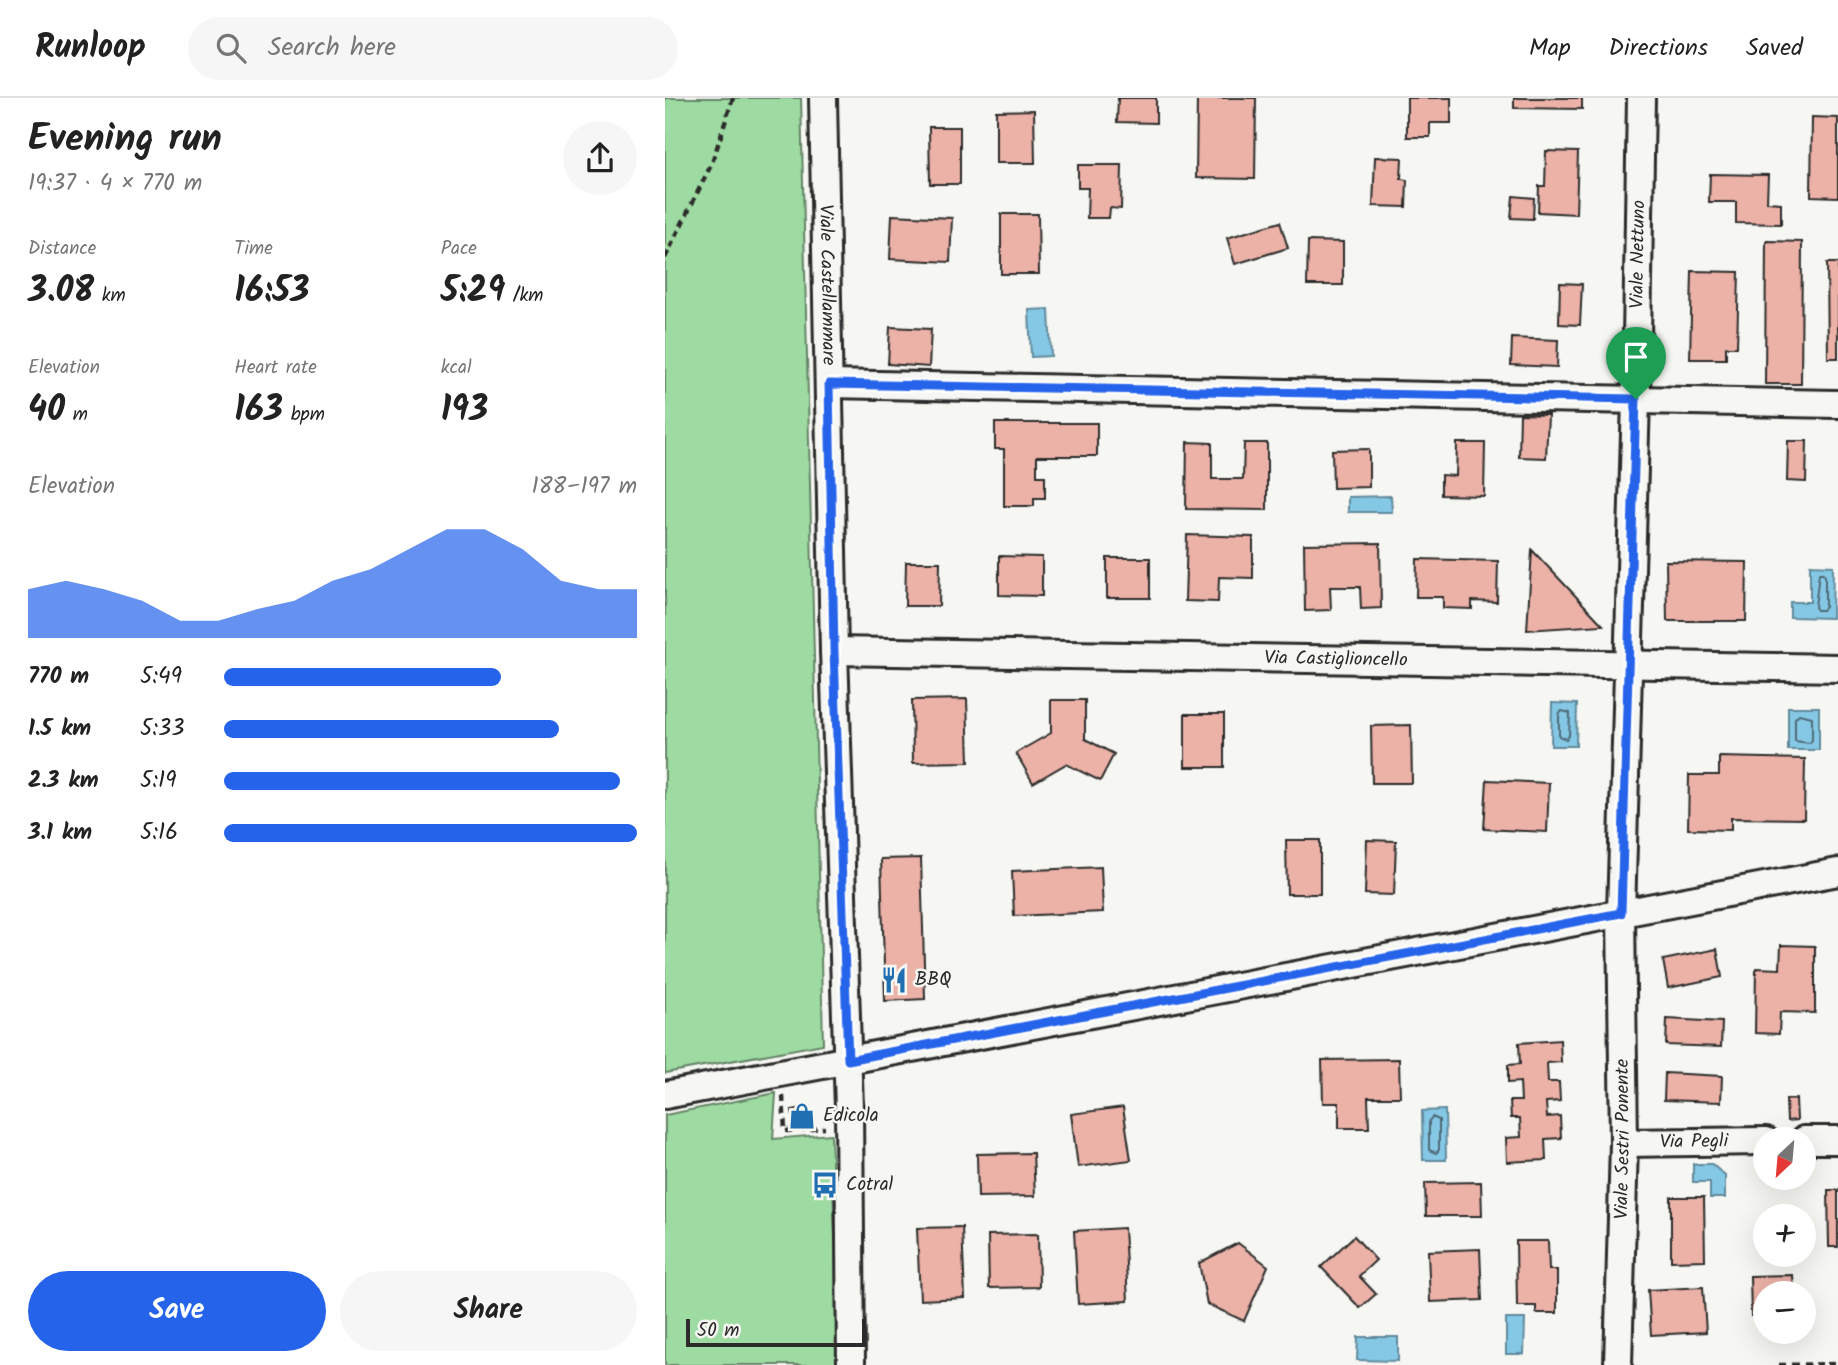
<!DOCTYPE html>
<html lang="en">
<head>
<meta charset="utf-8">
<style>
  body { margin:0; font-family:Kalam,sans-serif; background:#f6f6f6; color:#222; height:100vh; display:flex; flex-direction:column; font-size:26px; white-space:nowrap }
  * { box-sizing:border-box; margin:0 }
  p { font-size:23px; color:#767676 }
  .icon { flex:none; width:38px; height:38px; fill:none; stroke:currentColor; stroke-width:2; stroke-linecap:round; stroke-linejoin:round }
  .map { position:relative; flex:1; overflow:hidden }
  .panel { display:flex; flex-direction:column; background:#fff; width:665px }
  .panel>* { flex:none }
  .needle { width:46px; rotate:206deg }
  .tools { position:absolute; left:1088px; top:1029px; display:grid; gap:14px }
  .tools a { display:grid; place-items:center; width:63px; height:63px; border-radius:50%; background:#fff; box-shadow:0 7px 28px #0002; font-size:35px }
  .scale { position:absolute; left:21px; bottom:18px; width:180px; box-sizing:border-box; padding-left:7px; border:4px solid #2b2b2b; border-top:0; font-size:19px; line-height:24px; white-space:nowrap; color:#2b2b2b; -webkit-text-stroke:5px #f6f6f2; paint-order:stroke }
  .pin { position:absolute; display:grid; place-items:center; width:60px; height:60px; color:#fff; margin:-72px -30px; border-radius:50% 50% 50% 0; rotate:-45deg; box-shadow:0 0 7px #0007 }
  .pin .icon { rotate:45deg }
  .round { display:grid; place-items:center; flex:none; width:74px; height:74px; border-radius:37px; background:#f6f6f6 }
  .head { display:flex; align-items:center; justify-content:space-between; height:119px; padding:0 28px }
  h1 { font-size:38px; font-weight:700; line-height:52px }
  .metrics { display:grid; grid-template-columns:repeat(3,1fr); gap:10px; height:119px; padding:7px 28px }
  .metrics div { display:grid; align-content:center }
  .metrics b { font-size:35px; font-weight:700 }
  .metrics small { font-size:19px; font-weight:400 }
  .metrics p { font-size:19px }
  .chart { height:196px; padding:14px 28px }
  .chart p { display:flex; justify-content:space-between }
  .chart svg { width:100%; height:126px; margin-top:7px; fill:#2563eb; opacity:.7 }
  .button { display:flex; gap:14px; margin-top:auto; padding:14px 28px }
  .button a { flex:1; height:80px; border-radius:42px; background:#2563eb; color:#fff; font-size:28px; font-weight:700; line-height:80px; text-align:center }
  .button a+a { background:#f6f6f6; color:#222 }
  ul { padding:0 28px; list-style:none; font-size:23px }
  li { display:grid; grid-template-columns:112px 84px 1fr; align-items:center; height:52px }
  li i { height:18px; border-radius:9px; background:#2563eb }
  header { display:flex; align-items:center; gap:42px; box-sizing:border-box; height:98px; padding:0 35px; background:#fff; border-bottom:2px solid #e0e0e0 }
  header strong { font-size:33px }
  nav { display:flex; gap:38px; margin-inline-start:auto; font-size:24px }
  .search { width:490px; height:63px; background:#f6f6f6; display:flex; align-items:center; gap:18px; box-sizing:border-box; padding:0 24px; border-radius:38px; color:#767676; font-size:26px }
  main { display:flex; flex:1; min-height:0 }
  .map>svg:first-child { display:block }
</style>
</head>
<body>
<header>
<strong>Runloop</strong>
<div class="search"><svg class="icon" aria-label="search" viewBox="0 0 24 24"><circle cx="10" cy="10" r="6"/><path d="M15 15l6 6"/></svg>Search here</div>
<nav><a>Map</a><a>Directions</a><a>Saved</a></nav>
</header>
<main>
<section class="panel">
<div class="head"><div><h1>Evening run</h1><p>19:37 · 4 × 770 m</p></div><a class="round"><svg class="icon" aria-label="share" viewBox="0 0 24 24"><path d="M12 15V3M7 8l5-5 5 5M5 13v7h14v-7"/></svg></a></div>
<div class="metrics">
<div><p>Distance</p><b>3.08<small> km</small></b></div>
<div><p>Time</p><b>16:53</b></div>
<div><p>Pace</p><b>5:29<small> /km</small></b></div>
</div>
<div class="metrics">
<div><p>Elevation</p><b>40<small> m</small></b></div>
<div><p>Heart rate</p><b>163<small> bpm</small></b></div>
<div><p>kcal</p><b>193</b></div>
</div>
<div class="chart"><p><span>Elevation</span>188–197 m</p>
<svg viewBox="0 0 160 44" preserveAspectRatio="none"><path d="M0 44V27L10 24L20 27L30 31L40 38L50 38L60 34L70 31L80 24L90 20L100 13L110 6L120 6L130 13L140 24L150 27L160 27V44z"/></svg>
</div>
<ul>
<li><b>770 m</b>5:49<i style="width:67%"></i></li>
<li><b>1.5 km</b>5:33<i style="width:81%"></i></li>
<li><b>2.3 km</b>5:19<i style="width:96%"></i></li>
<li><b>3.1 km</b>5:16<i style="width:100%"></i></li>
</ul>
<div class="button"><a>Save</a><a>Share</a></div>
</section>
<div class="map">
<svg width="1173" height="1267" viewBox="0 0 1173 1267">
  <rect width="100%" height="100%" fill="#f6f6f2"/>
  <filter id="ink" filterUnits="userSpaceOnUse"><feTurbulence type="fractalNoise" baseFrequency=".0143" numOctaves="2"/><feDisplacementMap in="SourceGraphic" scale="14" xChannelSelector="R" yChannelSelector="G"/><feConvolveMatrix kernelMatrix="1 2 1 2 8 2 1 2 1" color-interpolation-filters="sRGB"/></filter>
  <g filter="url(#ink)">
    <!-- green -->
    <g fill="#9edba2" stroke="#648366" stroke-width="2">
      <path d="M0,0h136l22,946 -158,29z"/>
      <path d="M111,995l-3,46 58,-5 9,231h-175v-250z"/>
    </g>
    <!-- water -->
    <g fill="#85c8e6" stroke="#61899b" stroke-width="2">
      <path d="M384,211l2,47 -20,1 -2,-47z"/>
      <path d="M726,398l1,16h-44v-15z"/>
      <path d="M1145,467l23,1 -1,52 -42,-1v-15h20z"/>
      <path d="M887,605l25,1 -1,42h-25z"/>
      <rect x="1123" y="609" width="31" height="43"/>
      <path d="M780,1012l1,50h-23l-1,-49z"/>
      <path d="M1028,1066h19l13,12v22h-15v-16h-17z"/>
      <path d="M841,1221h19l-1,35h-18z"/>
      <path d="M693,1239h40v24l-41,-1z"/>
    </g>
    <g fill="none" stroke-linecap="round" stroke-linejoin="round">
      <!-- shore -->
      <g stroke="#4f6a76" stroke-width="2">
        <path d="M1154,475h4l2,3v31l-3,3h-5l-2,-3z"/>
        <path d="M897,613l8,2 -1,23 -3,3 -7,-3v-22z"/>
        <path d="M1134,616l13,3v23l-2,3 -15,-2v-23z"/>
        <path d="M767,1019l7,3v30l-3,3 -7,-3v-29z"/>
      </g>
    </g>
    <!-- building -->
    <g fill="#ecb2a7" stroke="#2b2b2b" stroke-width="2">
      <path d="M453,0h38v25l-39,-1z"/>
      <path d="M532,0h59l-1,81 -59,-1z"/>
      <path d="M742,0h44v25h-21v14h-23z"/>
      <path d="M849,0h68v11l-68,-1z"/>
      <path d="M369,12l1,53h-39v-52z"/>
      <path d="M1147,19l26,1v79l-27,-1z"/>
      <path d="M264,29h31v57h-30z"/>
      <path d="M881,53l32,1 -2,62 -38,-2 1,-26h6z"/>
      <path d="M710,59l27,1 -1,21 6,1 -1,27 -33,-1z"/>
      <path d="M413,67h44l-1,44 -11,-1 -1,10h-22l1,-30h-10z"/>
      <path d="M1045,76l58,1 -1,27 14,1v21l-45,-1v-21h-27z"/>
      <path d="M848,98l21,2 -1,21 -22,-1z"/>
      <path d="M336,116h37l1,60h-38z"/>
      <path d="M227,117l60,3 -2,44 -60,-3z"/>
      <path d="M615,124l8,26 -53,16 -8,-26z"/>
      <path d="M643,143l35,1v43h-36z"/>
      <path d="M1101,143l36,1 -1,142h-36z"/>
      <path d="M1162,165h11v95h-10z"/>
      <path d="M1027,173l47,1 -2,75h-11v12h-36z"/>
      <path d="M895,185l22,1 -2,41 -21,-1z"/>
      <path d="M225,229l41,2 -2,38 -41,-3z"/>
      <path d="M847,240l46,2 -1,27 -46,-2z"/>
      <path d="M855,316l28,1 -2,43 -27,-1z"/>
      <path d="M330,325h102v33h-60v20h8v22h-11v8h-30v-57h-9z"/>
      <path d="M1123,343h19l-1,41 -19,-1z"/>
      <path d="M522,344l25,1v36h31l1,-36h23v67l-81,-1z"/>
      <path d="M792,345h28l-1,53 -43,-1v-20l15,1z"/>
      <path d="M704,351v38l-36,1 -1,-38z"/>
      <path d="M522,437l66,2v41l-34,-1 -1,25 -33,-1z"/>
      <path d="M715,445l1,65 -20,1 -1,-22h-30l1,23 -26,1 -1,-67z"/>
      <path d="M867,452l71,75 -76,5z"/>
      <path d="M334,458l43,1v39l-43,-1z"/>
      <rect x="442" y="460" width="43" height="40"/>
      <path d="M752,461l81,2 -1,41 -25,-1v8l-29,-1v-11h-27z"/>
      <path d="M1001,463l81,1 -1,59h-79z"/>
      <path d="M241,464h34l-1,44h-34z"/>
      <path d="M302,601l2,63 -56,1 -1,-63z"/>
      <path d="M386,602h34v39l29,15 -14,27 -34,-17 -33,19 -17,-30 35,-20z"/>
      <rect x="520" y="616" width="39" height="53"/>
      <path d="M746,627l1,58h-40l-1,-57z"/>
      <path d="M1054,659l86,2 -1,60 -73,-1v12l-43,-1 1,-54h30z"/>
      <path d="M822,682l62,3 -2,49 -63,-3z"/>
      <path d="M621,742h34v54h-33z"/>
      <path d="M702,742l29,1 -2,54 -29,-1z"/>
      <path d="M256,760l4,141 -40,2 -4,-142z"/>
      <path d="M436,769l2,45 -89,4 -2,-45z"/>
      <path d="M1116,847l34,1v67l-35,-1 -1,22 -24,-1 1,-65 24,1z"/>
      <path d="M1052,851l5,28 -54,11 -5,-28z"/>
      <path d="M1002,921l55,3 -1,25 -55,-2z"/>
      <path d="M895,942l1,22 -14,1 1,19h11l1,19 -14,1 1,15 13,-1 1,22 -16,1 1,21 -39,2 -1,-24 15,-1 -1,-19h-9l-1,-17h11l-1,-19 -12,1v-18l12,-1 -1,-21z"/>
      <path d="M734,961l1,38h-32l1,31h-30v-25h-16l-1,-43z"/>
      <path d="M1000,975l57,3 -1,26 -57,-2z"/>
      <path d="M1131,1001l1,21 -10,1 -1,-21z"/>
      <path d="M144,1009l3,16 -17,3 -3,-16z"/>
      <path d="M458,1009l8,53 -53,7 -7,-53z"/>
      <path d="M368,1055l2,43 -57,1 -1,-43z"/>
      <path d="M816,1084l1,34h-56l-1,-33z"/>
      <path d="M1163,1092h10v57h-9z"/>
      <path d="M1006,1099h33l1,63 -34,1z"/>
      <path d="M297,1129l3,71 -45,2 -3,-72z"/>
      <path d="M459,1130l4,73 -50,3 -4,-73z"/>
      <path d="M373,1136l1,53 -50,1 -1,-53z"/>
      <path d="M689,1138l22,24 -17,16 17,18 -16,14 -39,-41z"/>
      <path d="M851,1143h32l1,29h8v43h-21v-7h-19z"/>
      <path d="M573,1145l30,23 -24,55 -37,-17 -8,-41z"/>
      <path d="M815,1151l2,51 -52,2 -2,-51z"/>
      <path d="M1128,1177l1,18h-28v22l-15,1 -1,-40z"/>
      <path d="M1038,1189l3,45 -55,3 -3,-45z"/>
    </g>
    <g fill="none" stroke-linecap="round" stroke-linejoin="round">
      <!-- minor casing -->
      <g stroke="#2b2b2b" stroke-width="32">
        <g id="minor">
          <path id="s1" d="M158,0l11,553 15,457 2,257"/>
          <path d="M164,286l1009,20"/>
          <path id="s2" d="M169,553l1004,17"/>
          <path d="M0,997l1173,-223"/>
          <path d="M1139,1042h34"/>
          <path id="s3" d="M959,1045l142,-2"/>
          <path id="s4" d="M953,1267l6,-222 -3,-230 15,-514 5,-301"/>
        </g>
      </g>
      <!-- path -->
      <g stroke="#2b2b2b" stroke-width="4.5" stroke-dasharray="7 5" stroke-linecap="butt">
        <path d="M0,160l47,-95 21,-65"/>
        <path d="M118,998l2,35 40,-3"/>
        <path d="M1114,1267l59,-1"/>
      </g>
      <!-- minor -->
      <use href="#minor" stroke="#f6f6f2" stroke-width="26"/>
    </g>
  </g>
  <g fill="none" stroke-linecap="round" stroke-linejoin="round" filter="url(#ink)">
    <!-- route casing -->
    <g stroke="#fff" stroke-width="14">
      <path id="route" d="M164,286l807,15 -15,514 -773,147 -14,-409z"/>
    </g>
    <!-- route -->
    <use href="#route" stroke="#2563eb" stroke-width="9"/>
  </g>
  <!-- icons -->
  <defs>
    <g id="restaurant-bare" transform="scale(2.1)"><path d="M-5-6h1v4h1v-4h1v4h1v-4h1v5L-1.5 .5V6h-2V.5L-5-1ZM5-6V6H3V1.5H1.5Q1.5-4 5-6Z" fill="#1f6fb2" stroke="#f6f6f2" stroke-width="2.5" paint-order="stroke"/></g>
    <g id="shop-bare" transform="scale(2.1)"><path d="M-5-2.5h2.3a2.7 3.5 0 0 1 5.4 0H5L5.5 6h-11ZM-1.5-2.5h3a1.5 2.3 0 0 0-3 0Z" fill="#1f6fb2" stroke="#f6f6f2" stroke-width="2.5" paint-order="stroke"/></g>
    <g id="bus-bare" transform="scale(2.1)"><path d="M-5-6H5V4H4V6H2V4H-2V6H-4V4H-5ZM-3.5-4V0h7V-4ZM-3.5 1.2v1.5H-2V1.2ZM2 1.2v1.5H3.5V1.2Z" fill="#1f6fb2" stroke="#f6f6f2" stroke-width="2.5" paint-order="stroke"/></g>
  </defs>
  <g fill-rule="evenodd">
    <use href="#restaurant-bare" x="229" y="882"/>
    <use href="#shop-bare" x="137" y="1018"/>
    <use href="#bus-bare" x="160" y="1087"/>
  </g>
  <g text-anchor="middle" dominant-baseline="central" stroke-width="5" stroke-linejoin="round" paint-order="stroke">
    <!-- street labels -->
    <g font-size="19" fill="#2b2b2b" stroke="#f6f6f2">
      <text stroke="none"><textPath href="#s4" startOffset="1111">Viale Nettuno</textPath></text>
      <text stroke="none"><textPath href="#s1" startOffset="187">Viale Castellammare</textPath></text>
      <text stroke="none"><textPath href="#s2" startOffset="502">Via Castiglioncello</textPath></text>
      <text stroke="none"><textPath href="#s4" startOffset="226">Viale Sestri Ponente</textPath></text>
      <text stroke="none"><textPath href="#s3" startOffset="70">Via Pegli</textPath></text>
    </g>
    <!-- poi labels -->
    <g font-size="19" fill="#2b2b2b" stroke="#f6f6f2" text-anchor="start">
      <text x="250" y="882">BBQ</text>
      <text x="158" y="1018">Edicola</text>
      <text x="181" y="1087">Cotral</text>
    </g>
  </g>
</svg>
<div class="tools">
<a><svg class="needle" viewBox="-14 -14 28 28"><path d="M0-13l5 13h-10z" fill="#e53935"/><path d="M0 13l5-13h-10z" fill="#767676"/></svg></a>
<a>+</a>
<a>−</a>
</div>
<div class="scale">50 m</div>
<div class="pin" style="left:971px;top:301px;background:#1e9e55"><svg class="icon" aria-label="arrive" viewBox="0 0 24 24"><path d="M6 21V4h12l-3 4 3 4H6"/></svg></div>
</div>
</main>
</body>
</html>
